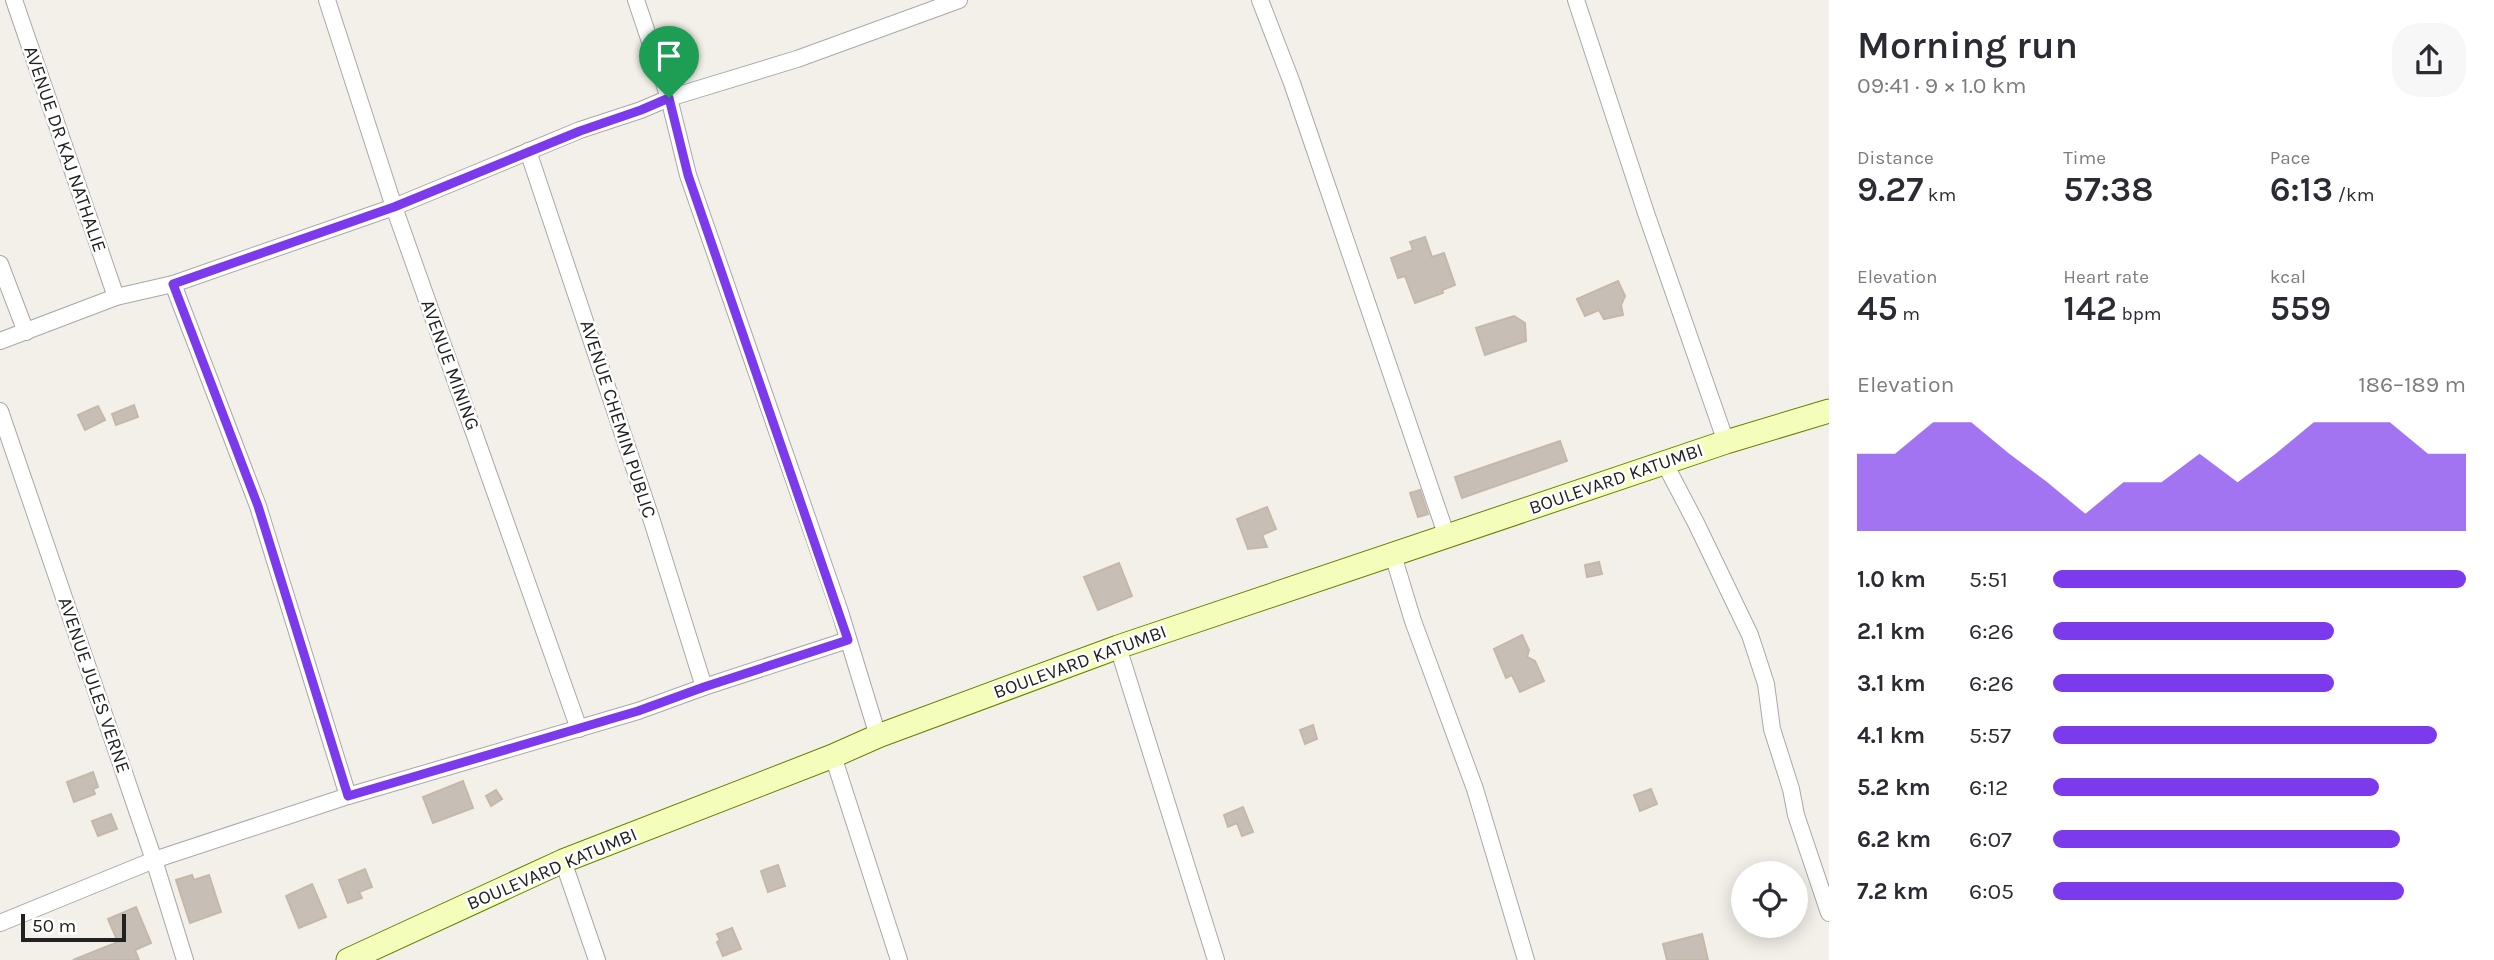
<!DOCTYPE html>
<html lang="en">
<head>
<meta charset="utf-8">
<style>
  body { margin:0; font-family:Karla,sans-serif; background:#f7f7f7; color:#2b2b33; height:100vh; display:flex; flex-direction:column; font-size:26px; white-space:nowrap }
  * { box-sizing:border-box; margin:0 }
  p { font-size:23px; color:#7c7c81 }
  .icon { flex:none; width:38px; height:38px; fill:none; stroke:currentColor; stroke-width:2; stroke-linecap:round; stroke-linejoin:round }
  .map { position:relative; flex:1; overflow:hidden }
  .details { display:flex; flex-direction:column; background:#fff; width:665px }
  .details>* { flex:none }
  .fabs { position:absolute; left:1731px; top:861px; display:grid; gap:14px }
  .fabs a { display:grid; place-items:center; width:77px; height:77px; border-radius:50%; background:#fff; box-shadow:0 4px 18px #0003; font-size:35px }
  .scale { position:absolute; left:21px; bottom:18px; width:105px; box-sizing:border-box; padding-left:7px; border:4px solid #212121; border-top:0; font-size:19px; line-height:24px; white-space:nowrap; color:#212121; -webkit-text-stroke:5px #fff; paint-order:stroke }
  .pin { position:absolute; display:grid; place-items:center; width:60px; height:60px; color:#fff; margin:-72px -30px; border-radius:50% 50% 50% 0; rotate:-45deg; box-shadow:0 0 7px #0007 }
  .pin .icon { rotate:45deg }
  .round { display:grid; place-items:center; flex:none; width:74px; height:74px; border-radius:28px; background:#f7f7f7 }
  .overview { display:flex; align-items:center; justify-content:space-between; height:119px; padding:0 28px }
  h1 { font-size:38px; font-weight:600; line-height:52px }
  .figures { display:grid; grid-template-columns:repeat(3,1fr); gap:10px; height:119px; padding:7px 28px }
  .figures div { display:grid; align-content:center }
  .figures b { font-size:35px; font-weight:600 }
  .figures small { font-size:19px; font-weight:400 }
  .figures p { font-size:19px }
  .chart { height:196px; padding:14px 28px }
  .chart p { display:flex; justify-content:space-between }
  .chart svg { width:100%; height:126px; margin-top:7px; fill:#7c3aed; opacity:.7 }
  ul { padding:0 28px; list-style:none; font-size:23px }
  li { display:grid; grid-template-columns:112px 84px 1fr; align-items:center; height:52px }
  li i { height:18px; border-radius:9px; background:#7c3aed }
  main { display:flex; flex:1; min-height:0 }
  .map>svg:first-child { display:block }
</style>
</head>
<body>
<main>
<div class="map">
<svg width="1829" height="960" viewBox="0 0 1829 960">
  <rect width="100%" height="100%" fill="#f2f0e8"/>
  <!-- building -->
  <g fill="#c7bfb6" stroke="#c5b8a9" stroke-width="2">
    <path d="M1425,237l7,20 12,-4 11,32 -13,5 1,3 -28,10 -10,-27 -7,2 -7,-20 22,-8 -3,-8z"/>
    <path d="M1618,281l7,15 -4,9 2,10 -19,4 -5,-9 -14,6 -8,-17z"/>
    <path d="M1514,316l11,7 1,18 -41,14 -9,-27z"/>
    <path d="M134,405l4,12 -22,8 -4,-11z"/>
    <path d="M98,406l7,14 -20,10 -7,-15z"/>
    <path d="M1560,441l7,20 -105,37 -7,-21z"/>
    <path d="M1420,490l8,24 -10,3 -8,-24z"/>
    <path d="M1267,507l9,22 -14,6 5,12 -19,2 -11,-30z"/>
    <path d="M1599,562l3,12 -15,3 -2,-12z"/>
    <path d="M1119,563l13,33 -34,14 -14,-33z"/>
    <path d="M1522,635l7,15 -2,7 8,4 9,20 -24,11 -8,-17 -6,3 -12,-29z"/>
    <path d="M1313,725l4,14 -12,5 -5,-14z"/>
    <path d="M93,772l5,15 -5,2 2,5 -21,8 -7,-20z"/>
    <path d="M463,781l10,27 -40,15 -10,-26z"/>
    <path d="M1651,789l6,15 -17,7 -6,-16z"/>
    <path d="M496,790l6,9 -11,7 -5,-10z"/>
    <path d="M1243,807l10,25 -11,4 -5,-13 -9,4 -4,-12z"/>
    <path d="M111,814l6,15 -19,7 -6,-15z"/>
    <path d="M778,865l7,21 -17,6 -7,-21z"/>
    <path d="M365,869l7,18 -13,5 3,6 -14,5 -9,-23z"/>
    <path d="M192,875l2,5 15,-5 12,37 -31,11 -14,-43z"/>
    <path d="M312,884l14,33 -27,11 -13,-32z"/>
    <path d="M136,907l15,36 -16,7 4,10h-66l45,-18 -10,-23z"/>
    <path d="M732,928l9,21 -18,7 -6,-14 3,-2 -3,-6z"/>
    <path d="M1702,934l6,26h-41l-4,-16z"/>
  </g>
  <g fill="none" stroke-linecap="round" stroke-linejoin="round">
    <!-- street casing -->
    <g stroke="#a8a8a8" stroke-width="18">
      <g id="street">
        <path d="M14,0l102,297"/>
        <path d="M327,0l67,207 185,522"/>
        <path d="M636,0l33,98 19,77 152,437 38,124"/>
        <path d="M1260,0l32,83 155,454"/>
        <path d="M1576,0l70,213 80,229"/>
        <path d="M528,151l124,370 52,166"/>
        <path d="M0,264l26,68"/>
        <path d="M173,284l85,222 90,290"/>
        <path d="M0,341l116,-44 57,-13 221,-77 186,-77 61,-20 28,-12 128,-39 162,-59"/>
        <path d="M0,411l154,449 31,100"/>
        <path d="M1665,464l31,59 54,112 16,49 6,45 19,60 5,26 33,98"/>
        <path d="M1393,555l20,66 62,168 51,171"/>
        <path d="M1118,647l98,313"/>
        <path d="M833,756l66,204"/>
        <path d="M563,861l34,99"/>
        <path d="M0,923l154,-63 194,-64 290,-85 66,-24 144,-47"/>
      </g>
    </g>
    <!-- secondary casing -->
    <g stroke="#668100" stroke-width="25">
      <path id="secondary" d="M348,960l215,-99 270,-105 45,-20 240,-89 608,-205 103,-31"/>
    </g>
    <!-- street -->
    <use href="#street" stroke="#fff" stroke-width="16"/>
    <!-- secondary -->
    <use href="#secondary" stroke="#f4feba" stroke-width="23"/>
  </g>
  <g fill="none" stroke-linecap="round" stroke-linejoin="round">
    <!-- route casing -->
    <g stroke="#fff" stroke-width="14">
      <path id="route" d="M669,98l19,77 160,465 -144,47 -66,24 -290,85 -90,-290 -85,-222 221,-77 186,-76 61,-21z"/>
    </g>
    <!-- route -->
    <use href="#route" stroke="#7c3aed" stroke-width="9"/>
  </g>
  <g text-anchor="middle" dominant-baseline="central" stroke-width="5" stroke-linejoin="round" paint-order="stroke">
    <!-- street labels -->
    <g font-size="19" fill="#212121" stroke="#fff">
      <text transform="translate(65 149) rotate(71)">AVENUE DR KAJ NATHALIE</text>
      <text transform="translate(450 365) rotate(70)">AVENUE MINING</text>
      <text transform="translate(618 419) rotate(72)">AVENUE CHEMIN PUBLIC</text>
      <text transform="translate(1616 479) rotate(-19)">BOULEVARD KATUMBI</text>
      <text transform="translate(1080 662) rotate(-20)">BOULEVARD KATUMBI</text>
      <text transform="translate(94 685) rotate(71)">AVENUE JULES VERNE</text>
      <text transform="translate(552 869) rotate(-23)">BOULEVARD KATUMBI</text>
    </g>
  </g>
</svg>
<div class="fabs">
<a><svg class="icon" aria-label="locate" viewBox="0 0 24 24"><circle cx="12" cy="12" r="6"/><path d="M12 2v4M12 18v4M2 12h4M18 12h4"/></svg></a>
</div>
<div class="scale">50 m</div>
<div class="pin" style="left:669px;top:98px;background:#1e9e55"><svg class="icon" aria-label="arrive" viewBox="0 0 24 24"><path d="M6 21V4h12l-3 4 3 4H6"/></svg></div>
</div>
<section class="details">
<div class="overview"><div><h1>Morning run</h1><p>09:41 · 9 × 1.0 km</p></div><a class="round"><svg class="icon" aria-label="share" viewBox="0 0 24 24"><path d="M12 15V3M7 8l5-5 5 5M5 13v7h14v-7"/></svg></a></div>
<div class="figures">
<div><p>Distance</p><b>9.27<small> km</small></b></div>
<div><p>Time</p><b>57:38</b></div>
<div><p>Pace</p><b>6:13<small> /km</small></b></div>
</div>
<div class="figures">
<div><p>Elevation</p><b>45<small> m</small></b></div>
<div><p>Heart rate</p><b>142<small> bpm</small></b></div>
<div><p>kcal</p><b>559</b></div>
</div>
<div class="chart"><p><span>Elevation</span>186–189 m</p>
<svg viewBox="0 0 160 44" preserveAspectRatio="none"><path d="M0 44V17L10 17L20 6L30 6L40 17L50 27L60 38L70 27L80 27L90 17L100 27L110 17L120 6L130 6L140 6L150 17L160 17V44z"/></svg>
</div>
<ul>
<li><b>1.0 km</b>5:51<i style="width:100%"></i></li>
<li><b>2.1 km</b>6:26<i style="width:68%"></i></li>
<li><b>3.1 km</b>6:26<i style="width:68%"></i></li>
<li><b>4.1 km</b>5:57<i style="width:93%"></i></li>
<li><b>5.2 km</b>6:12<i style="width:79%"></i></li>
<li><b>6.2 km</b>6:07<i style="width:84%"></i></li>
<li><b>7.2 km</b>6:05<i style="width:85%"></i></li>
</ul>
</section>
</main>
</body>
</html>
